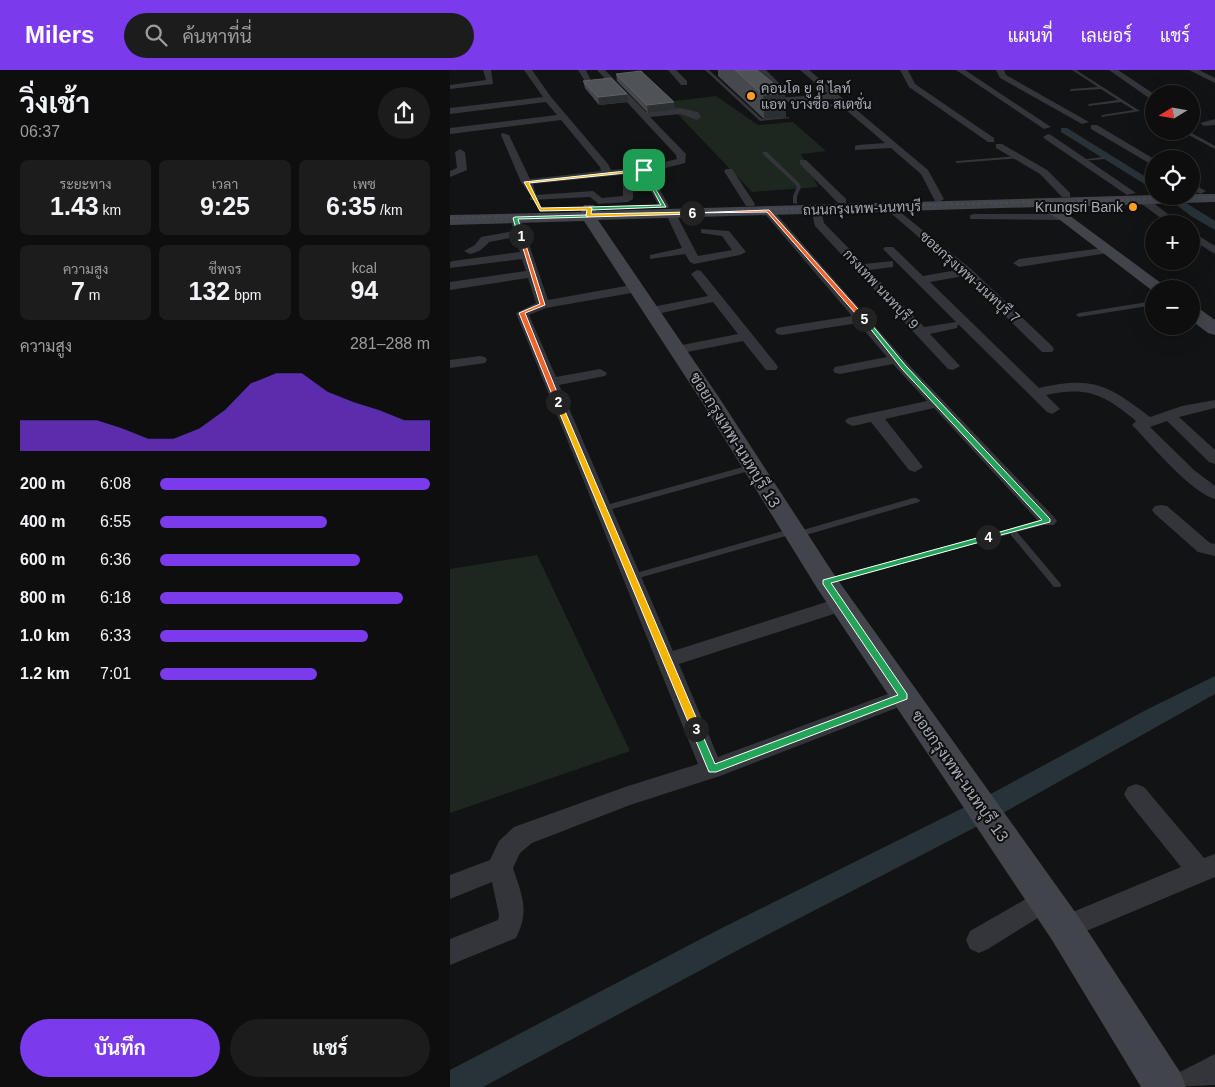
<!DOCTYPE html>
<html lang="th">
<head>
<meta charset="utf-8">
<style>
  body { margin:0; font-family:Arial,Sarabun,sans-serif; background:#1c1c1d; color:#f1f3f6; height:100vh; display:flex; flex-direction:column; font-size:19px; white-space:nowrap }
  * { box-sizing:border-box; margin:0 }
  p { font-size:16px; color:#9b9c9e }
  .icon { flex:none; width:28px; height:28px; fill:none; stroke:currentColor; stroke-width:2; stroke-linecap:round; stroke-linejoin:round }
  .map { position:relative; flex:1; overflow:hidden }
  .side { display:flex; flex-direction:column; background:#0e0e0f; width:450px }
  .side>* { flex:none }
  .needle { width:32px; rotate:259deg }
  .tools { position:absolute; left:695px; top:15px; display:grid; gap:10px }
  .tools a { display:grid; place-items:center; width:55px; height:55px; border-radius:50%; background:#0e0e0f; box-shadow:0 5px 20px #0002,0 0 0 1px #2e2e2f; font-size:25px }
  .pin { position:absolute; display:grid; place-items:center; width:42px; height:42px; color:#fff; margin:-21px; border-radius:10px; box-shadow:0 2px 8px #0006 }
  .km { position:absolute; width:25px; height:25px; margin:-12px; border-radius:50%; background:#222; color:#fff; font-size:14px; line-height:25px; text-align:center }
  .round { display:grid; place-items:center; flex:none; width:52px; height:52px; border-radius:26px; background:#1c1c1d }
  .headline { display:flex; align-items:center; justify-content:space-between; height:85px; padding:0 20px }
  h1 { font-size:28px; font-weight:700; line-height:38px }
  .figures { display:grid; grid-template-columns:repeat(3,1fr); gap:8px; height:85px; padding:5px 20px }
  .figures div { display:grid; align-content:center; border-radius:8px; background:#1c1c1d; text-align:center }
  .figures b { font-size:25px; font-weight:700 }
  .figures small { font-size:14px; font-weight:400 }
  .figures p { font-size:14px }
  .chart { height:140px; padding:10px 20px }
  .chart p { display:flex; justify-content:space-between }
  .chart svg { width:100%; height:90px; margin-top:5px; fill:#7c3aed; opacity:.7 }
  .button { display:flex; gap:10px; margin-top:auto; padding:10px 20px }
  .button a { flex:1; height:58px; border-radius:30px; background:#7c3aed; color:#fff; font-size:20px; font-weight:700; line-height:58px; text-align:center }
  .button a+a { background:#1c1c1d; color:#f1f3f6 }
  ul { padding:0 20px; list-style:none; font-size:16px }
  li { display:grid; grid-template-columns:80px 60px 1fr; align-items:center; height:38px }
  li i { height:12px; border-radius:6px; background:#7c3aed }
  header { display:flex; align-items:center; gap:30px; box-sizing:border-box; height:70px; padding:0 25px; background:#7c3aed; color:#fff }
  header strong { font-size:24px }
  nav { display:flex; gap:28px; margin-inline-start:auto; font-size:18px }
  .search { width:350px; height:45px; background:#1c1c1d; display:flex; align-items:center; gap:12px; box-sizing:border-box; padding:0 18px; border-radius:28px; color:#9b9c9e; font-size:19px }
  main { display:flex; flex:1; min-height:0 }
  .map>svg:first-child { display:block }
</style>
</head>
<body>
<header>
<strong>Milers</strong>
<div class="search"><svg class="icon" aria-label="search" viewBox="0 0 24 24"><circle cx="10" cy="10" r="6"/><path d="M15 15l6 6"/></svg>ค้นหาที่นี่</div>
<nav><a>แผนที่</a><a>เลเยอร์</a><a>แชร์</a></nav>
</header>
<main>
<section class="side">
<div class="headline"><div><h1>วิ่งเช้า</h1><p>06:37</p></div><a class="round"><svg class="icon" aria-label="share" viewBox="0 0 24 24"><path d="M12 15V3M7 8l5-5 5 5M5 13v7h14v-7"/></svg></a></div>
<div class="figures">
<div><p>ระยะทาง</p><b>1.43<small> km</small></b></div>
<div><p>เวลา</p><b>9:25</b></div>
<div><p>เพซ</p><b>6:35<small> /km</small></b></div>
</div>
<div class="figures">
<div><p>ความสูง</p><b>7<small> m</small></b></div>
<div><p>ชีพจร</p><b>132<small> bpm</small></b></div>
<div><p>kcal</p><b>94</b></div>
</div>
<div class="chart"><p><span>ความสูง</span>281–288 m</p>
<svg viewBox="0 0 160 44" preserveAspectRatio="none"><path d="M0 44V29L10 29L20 29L30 29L40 33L50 38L60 38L70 33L80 24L90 11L100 6L110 6L120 15L130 20L140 24L150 29L160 29V44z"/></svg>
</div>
<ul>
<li><b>200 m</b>6:08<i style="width:100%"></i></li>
<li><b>400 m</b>6:55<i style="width:62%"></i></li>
<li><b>600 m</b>6:36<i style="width:74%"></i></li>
<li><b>800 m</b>6:18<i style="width:90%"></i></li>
<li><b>1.0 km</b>6:33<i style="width:77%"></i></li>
<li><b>1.2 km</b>7:01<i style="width:58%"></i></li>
</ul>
<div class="button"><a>บันทึก</a><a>แชร์</a></div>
</section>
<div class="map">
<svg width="765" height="1017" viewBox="0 0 765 1017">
  <rect width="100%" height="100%" fill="#121314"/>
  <!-- green -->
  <g fill="#1e271f">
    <path d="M266,26l42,29 35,-3 33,29 -25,3 17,33 -66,5 -86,-90z"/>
    <path d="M87,485l93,196 -180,62v-244z"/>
  </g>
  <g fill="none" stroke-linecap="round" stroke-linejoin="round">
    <!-- canal -->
    <g fill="#283339" fill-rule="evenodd">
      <path d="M611,58h6l87,54v8l-93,-58z"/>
      <path d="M728,128l37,23v9l-24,-14 -17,-13 -2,-2z"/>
      <path d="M765,606v18l-212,119 -263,136 -257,138h-33v-17l270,-141 265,-132 161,-87z"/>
    </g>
    <!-- lane -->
    <g fill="#33353a" fill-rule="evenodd">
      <path d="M255,0h4l53,49 26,-2 2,1 -30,3z"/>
      <path d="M622,0h4l64,41 -39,6 1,-2 32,-5 -13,-8 -33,4 1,-2 29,-4 -17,-11 -31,2 1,-2 27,-2z"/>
      <path d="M394,33l1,2 -35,3 -2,-1z"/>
      <path d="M734,61h4l27,15v3l-30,-16z"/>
      <path d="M313,82h4l32,31 2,4 -4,9v8l-4,-1v-7l4,-9 -2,-3 -32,-30z"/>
      <path d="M569,86l2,2 -64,5 -2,-1 2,-1z"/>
      <path d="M653,87l2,2 -23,2 -2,-1z"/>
      <path d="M704,231v4l-75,12 -3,-2 3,-2z"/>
      <path d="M300,395h3l4,2 -1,2 -151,42h-6l-1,-2 1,-2z"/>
      <path d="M463,428h3l4,2 -1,2 -120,35h-6v-3l-161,46 -4,-3 1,-2 161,-46h6v3z"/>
      <path d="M598,448l3,1 1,2 -1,2 -34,9 43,51 1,2 -1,2h-6l-44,-53 -184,51 -4,-3 1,-2z"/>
    </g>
    <!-- street -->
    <g fill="#33353a" fill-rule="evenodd">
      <path d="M33,0h8l2,14 -43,5v-4l36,-5z"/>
      <path d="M74,0h8l19,27 57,67 3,6 33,-3 33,-8 -1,-4 -79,-85h8l41,42 34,-4 18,4 3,5 -4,3 -17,-6 -30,3 36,37 -1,9 -35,9 19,34 -1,2h-8l-19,-35 -108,11 3,11 57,-4 9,7 21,-2v-13l5,-3 5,3v16l-5,3 -29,2 -9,-7 -60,3 1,-4 -10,-14 -20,-47 1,-2 7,2 21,44 71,-8 -1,-4 -39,-47 -111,14v-6l107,-13 -11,-13 -96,12v-6l93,-11z"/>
      <path d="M128,0h8l6,13h-6z"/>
      <path d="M218,0h8l11,11v4h-6z"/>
      <path d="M288,0h8l32,28 50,-4 -28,-24h9l119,100 16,29 -5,3 -4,-1 -14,-27 -30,-26 -36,2v-4l3,-1 27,-2 -52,-44 -60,4z"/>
      <path d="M308,0h8l15,15v4h-6z"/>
      <path d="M450,0h8l7,14 79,54v4h-6l-79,-55z"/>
      <path d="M506,0h9l86,57 -7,2z"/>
      <path d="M546,0h8l2,5 83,47 -7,2 -82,-46z"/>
      <path d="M659,0h9l36,24v4h-5z"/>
      <path d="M739,0h10l16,8v5z"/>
      <path d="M765,49v6l-11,1 -4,-3z"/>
      <path d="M641,55h6l57,34v7l-63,-37z"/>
      <path d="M598,64l3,1 85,58 -9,2 -82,-56 -2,-2z"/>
      <path d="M546,74h6l45,26 23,23v4h-8l-22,-23 -44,-26z"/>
      <path d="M10,79l5,3 2,18 -17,7v-6l7,-3 -2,-16z"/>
      <path d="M350,90h6l40,39v4h-8l-38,-39z"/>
      <path d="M276,99h6l23,35 -1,2h-8l-22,-35z"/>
      <path d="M741,113l15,8 -5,3 -10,-4z"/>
      <path d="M693,127l4,1 34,26h-12l-30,-22v-4z"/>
      <path d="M440,134l81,65 81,77 2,3 -2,3h-10l-78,-76 -34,6 109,106c53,-12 68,-4 111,29l32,-11 33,-6v8l-36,9 36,33v14l-6,-2 -42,-41 -17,6 44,43 21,16v13c-23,-6 -63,-53 -80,-71l-3,-3 4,-4c-32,-26 -47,-35 -90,-26l14,14 -8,5 -5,-2 -89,-88 -1,4 -27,6 30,32 -7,4 -5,-1 -133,-143 -4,-17 5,-3 4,1 4,16 40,41 29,-3v6l-24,3 55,57 32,-5 -73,-73 2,-2h8l30,29 34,-6 -71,-61v-4z"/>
      <path d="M318,138l4,1 137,156 145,152 3,4 -3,4h-12l-108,-117 -49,11 38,48 -8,5 -6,-2 -38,-48 -18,4 -5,-2 -3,-3 3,-3 79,-17 -34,-37 -53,10 -5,-1 -2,-3 2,-3 52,-10 -29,-34 -76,12 -5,-1 -2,-3 2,-3 5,-1 70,-11 -88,-103 -1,-2z"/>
      <path d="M221,141l5,3 22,42 34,-6 -10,-14 -21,-3v-4l28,2 17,21 -6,3 -46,9 -4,-2 -5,-8 -35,5v-4l32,-7 -16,-34z"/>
      <path d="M524,144h91l5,3 -5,3 -95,-1v-4z"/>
      <path d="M65,145l5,3 28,82 89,-16 6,4 -6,4 -91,16 -17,7 27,62 44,-8 7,4 -2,3 -46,9 114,266 169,-54 7,2 3,5 -3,5 -170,55 39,93 186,-69 8,2 3,6 -3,6 -192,74 -90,29 -98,38 -12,10 -7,15c9,28 17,42 3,70l-66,27v-26l48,-19 1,-5 -7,-33 -42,17v-24l40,-15 9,-19 15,-14 111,-40 73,-23 -182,-451 20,-10 -8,-25 -78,12v-8l76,-11 -4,-12 -72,9v-6l3,-1 67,-9 -4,-15 -27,5c-6,7 -10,10 -19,12l-6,-3 11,-6 6,-8 33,-6 -4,-13z"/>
      <path d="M741,161l24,15v8l-24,-15z"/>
      <path d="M660,177l4,1v4l-95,15 -6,-4 6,-4z"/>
      <path d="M247,200l4,1 75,93 2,3 -2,3h-10l-23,-29 -66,13 -5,-1 -2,-3 2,-3 66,-13 -25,-32 -61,13 -6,-4 6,-4 56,-11 -17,-22z"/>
      <path d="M30,286l5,1 2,3 -2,3 -35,5v-8z"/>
      <path d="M711,435l6,1 43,37 5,1v12l-17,-4 -43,-38 -3,-4 3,-4z"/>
      <path d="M686,714l8,3 60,71 11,-4v23l-150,63 -9,-3 -4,-9 4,-9 125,-52 -53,-66 -4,-7 4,-7z"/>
      <path d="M595,818l9,4 4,8 -4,8 -66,41 -9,4 -9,-4 -4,-9 4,-9z"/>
      <path d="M765,984v31l-47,2 4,-11z"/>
    </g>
    <!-- secondary -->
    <g fill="#41444a" fill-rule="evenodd">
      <path d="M741,124h24v8l-157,5 111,82h-15v3l-94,-72 -22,-13 -440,13 122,179 115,177 243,340 102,156 6,15h-45l-89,-147 -235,-352 -117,-189 -116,-178 -134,4v-10l131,-3 3,-7h10l2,6 558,-16 37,1z"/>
      <path d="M741,236l6,1 18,13v15l-7,-2 -17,-13z"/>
    </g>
    <!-- rail -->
    <path stroke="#484b51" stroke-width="2" stroke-dasharray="3 2.5" stroke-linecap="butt" d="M0,148l765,-21"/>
  </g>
  <!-- wall -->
  <g fill="#45484c">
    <path d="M268,0h39l28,23 1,24 -22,2 -46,-43z"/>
    <path d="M166,4l59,36 -27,3 -31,-32z"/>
    <path d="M133,11l45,21 -29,3 -14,-17z"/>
  </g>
  <!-- shaded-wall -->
  <g fill="#2c2f31">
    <path d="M335,23l1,24 -22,2 -1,-24z"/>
    <path d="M177,24l1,8 -29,3 -1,-8z"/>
    <path d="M224,32l1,8 -27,3 -1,-8z"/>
  </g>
  <!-- building -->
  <g fill="#4f5357" stroke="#5c6166">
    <path d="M285,0h22l28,23 -22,2z"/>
    <path d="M191,1l33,31 -27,3 -31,-31z"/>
    <path d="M161,8l16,16 -29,3 -15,-16z"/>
  </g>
  <!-- split-1 -->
  <path fill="#22a559" stroke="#fff" d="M194,99l22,38 -75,3 -3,7 -70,2 5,17h-5l-5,-18 2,-1 71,-2 3,-8 72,-2 -19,-35z"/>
  <!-- split-2 -->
  <path fill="#f0652b" stroke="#fff" d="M69,165l4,1 22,69 -20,8 36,89 -3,2 -3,-2 -36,-89 21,-9z"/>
  <!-- split-3 -->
  <path fill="#f5b400" stroke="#fff" d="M108,330l3,2 140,327 -2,3h-7l-1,-3 -136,-327z"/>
  <!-- split-4 -->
  <path fill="#22a559" stroke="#fff" d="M538,465l4,2 -1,2 -160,44 76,111v5l-191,73h-7l-18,-43 1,-2h7l16,37 183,-69 -75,-111v-4z"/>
  <!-- split-5 -->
  <path fill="#22a559" stroke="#fff" d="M412,248h4l40,48 144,153v3l-64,17v-3l56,-16 -140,-151z"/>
  <!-- split-6 -->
  <path fill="#f0652b" stroke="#fff" d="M319,140l97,108v3h-4l-95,-109 -77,1z"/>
  <!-- split-7 -->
  <path fill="#f5b400" stroke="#fff" d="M194,99l1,2 -116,12 12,25 48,-1 3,1 -1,6 101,-2 2,2 -106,3 -2,-1 1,-6 -47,1 -16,-29z"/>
  <!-- markers -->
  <g fill="#fc9f23" stroke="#0e0e0f" stroke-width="2">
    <circle cx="301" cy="26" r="5"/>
    <circle cx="683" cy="137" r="5"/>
  </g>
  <g text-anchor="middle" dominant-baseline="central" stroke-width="4" stroke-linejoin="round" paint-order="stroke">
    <!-- far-poi labels -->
    <g font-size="14" fill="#a3abb6" stroke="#0e0e0f" text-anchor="start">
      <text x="311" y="18">คอนโด ยู ดี ไลท์<tspan x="311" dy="16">แอท บางซื่อ สเตชั่น</tspan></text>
      <text x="673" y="137" text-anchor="end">Krungsri Bank</text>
    </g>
    <!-- far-street labels -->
    <g font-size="14" fill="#a3abb6" stroke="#0e0e0f">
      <text transform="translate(412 138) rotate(-2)">ถนนกรุงเทพ-นนทบุรี</text>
      <text transform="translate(520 207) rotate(42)">ซอยกรุงเทพ-นนทบุรี 7</text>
      <text transform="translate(431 219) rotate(47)">กรงเทพ นนทบุรี 9</text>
    </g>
    <!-- street labels -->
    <g font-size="16" fill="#a3abb6" stroke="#0e0e0f">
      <text transform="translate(285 370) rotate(58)">ซอยกรุงเทพ-นนทบุรี 13</text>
      <text transform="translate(510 706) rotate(55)">ซอยกรุงเทพ-นนทบุรี 13</text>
    </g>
  </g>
</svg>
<div class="tools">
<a><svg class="needle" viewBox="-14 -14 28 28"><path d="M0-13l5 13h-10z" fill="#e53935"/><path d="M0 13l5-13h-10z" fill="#9b9c9e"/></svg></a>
<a><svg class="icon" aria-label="locate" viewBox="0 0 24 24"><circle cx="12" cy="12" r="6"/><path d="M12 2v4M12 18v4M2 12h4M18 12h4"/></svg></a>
<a>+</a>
<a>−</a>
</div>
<div class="pin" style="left:194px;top:100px;background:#1e9e55"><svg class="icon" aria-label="arrive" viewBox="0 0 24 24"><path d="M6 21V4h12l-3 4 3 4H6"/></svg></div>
<b class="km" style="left:71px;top:166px">1</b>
<b class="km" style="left:108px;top:332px">2</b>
<b class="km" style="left:246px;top:659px">3</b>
<b class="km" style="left:538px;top:467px">4</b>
<b class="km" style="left:414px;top:249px">5</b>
<b class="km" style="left:242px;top:143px">6</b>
</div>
</main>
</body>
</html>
